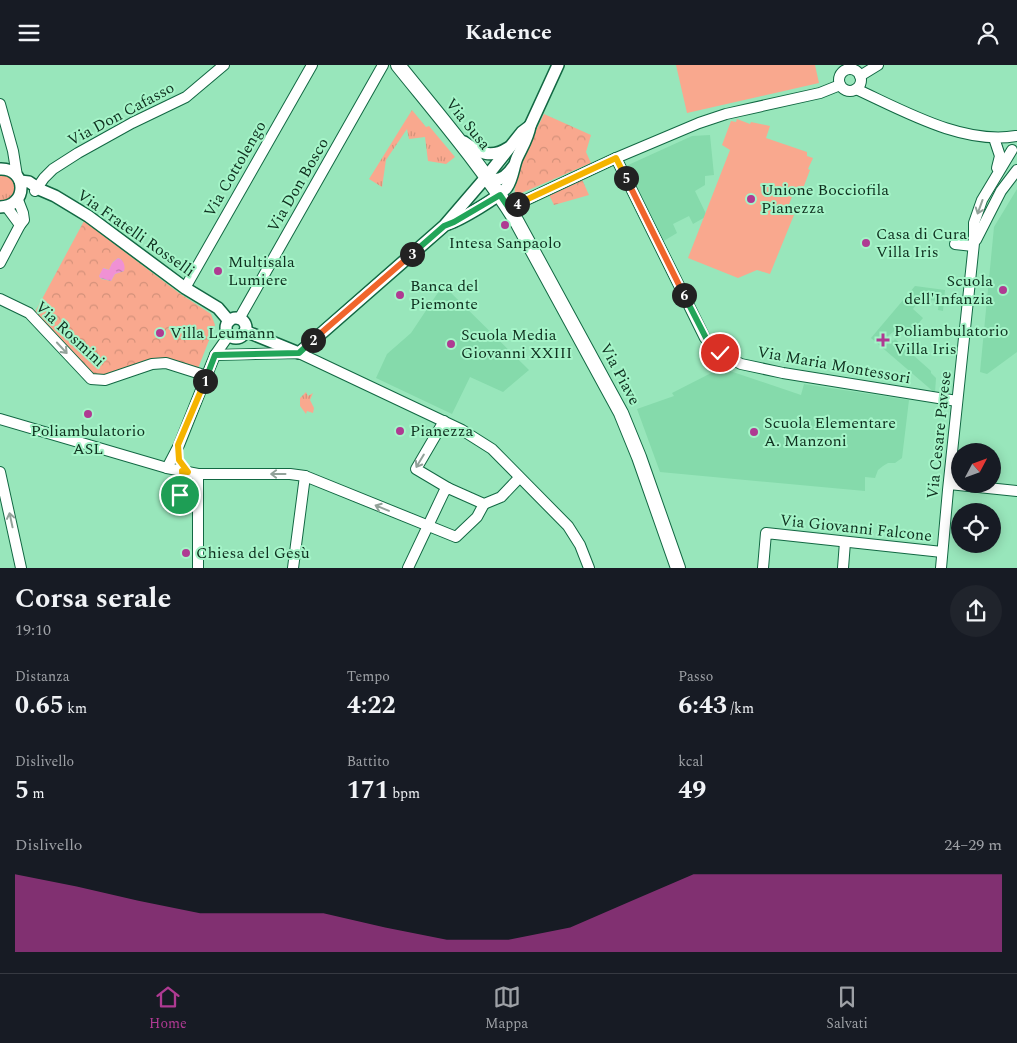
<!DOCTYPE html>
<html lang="it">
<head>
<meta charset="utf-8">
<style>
  body { margin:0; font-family:Spectral,serif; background:#20242c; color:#f1f3f6; height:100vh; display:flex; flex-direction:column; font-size:19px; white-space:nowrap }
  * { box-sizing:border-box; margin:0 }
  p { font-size:16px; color:#9ea1a6 }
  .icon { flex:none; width:28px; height:28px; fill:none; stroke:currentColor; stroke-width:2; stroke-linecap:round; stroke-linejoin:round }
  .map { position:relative; height:503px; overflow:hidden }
  .details { display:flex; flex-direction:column; background:#171b24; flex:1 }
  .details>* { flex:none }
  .needle { width:32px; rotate:49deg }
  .buttons { position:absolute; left:951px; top:378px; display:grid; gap:10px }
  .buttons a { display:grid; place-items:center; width:50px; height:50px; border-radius:50%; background:#171b24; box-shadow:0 2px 12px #0003; font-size:25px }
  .pin { position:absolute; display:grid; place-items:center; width:42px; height:42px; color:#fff; margin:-21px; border:2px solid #fff; border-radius:50%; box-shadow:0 1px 5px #0007 }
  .km { position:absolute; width:25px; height:25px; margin:-12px; border-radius:50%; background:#222; color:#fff; font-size:14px; line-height:25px; text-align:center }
  .round { display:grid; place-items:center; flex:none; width:52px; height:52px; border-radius:26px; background:#20242c }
  .headline { display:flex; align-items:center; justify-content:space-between; height:85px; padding:0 15px }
  h1 { font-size:28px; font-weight:700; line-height:38px }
  .figures { display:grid; grid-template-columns:repeat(3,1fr); gap:8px; height:85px; padding:5px 15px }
  .figures div { display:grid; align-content:center }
  .figures b { font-size:25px; font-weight:700 }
  .figures small { font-size:14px; font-weight:400 }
  .figures p { font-size:14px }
  .chart { height:140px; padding:10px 15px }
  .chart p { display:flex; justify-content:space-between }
  .chart svg { width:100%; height:90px; margin-top:5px; fill:#af3a92; opacity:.7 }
  header { display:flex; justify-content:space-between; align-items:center; height:65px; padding:0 15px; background:#171b24; font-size:22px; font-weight:700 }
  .tabs { display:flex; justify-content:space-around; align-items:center; height:70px; border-top:1px solid #363941; background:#171b24; font-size:14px; color:#9ea1a6 }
  .tabs a { display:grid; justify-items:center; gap:2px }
  .tabs .on { color:#af3a92 }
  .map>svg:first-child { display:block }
</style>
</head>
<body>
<header><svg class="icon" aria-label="menu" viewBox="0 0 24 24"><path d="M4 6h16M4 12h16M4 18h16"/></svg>Kadence<svg class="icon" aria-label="person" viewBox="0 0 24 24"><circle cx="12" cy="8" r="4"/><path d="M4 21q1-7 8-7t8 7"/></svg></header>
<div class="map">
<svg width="1017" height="503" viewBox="0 0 1017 503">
  <defs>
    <pattern id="grass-tufts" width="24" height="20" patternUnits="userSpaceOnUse" patternTransform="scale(1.25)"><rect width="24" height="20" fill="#f9a88e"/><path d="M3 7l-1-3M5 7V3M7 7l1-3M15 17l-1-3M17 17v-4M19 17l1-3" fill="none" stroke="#d4917a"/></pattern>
    <pattern id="park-crowns" width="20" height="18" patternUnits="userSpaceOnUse" patternTransform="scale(1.25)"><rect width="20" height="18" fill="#f9a88e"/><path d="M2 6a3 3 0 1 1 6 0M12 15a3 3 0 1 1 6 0" fill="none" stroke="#d4917a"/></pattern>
    <pattern id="water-ripples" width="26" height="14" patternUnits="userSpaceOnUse" patternTransform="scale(1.25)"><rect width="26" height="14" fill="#f091d4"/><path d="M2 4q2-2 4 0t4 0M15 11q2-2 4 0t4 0" fill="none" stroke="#c177ab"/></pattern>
  </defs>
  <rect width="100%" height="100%" fill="#98e6bb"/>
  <!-- built -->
  <g fill="#85daab">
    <path d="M710,70l4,40 -9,1v9l-10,6 12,25 -14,8 -4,-8 -16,8 4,9 -15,9 -36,-76 66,-30z"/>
    <path d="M1017,124v163l-30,22 -7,-2 14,-145z"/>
    <path d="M443,220l86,85 -26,22 -33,-15 -18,37 -76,-36 11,-24 24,-21z"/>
    <path d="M915,221l30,4 -2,21 -5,-1 1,-9 -19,-2 -7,10 10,9 -15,18 -10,-8 -10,8 5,5 2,-2 36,32v2l5,5 -1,15 -64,-55z"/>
    <path d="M721,303l80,27 3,-11 105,16 -7,58 -7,5h-7l-5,3 -5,4 -3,8 -10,-1v14l-205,-19 -23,-63 37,-13 -2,-3z"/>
  </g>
  <!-- grass -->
  <g fill="url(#grass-tufts)">
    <path d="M412,45l14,17 3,-1 26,31 -9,7 -18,-3 -3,-24 -16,2 -2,-10 -21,31 -4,27 -13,-8z"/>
    <path d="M4,110c18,4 14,27 -4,25v-24z"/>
    <path d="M306,327l2,4 5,-3 -3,7 4,8 -1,5 -6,-2 -1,3 -6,-8v-8z"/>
  </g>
  <!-- park -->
  <g fill="url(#park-crowns)" fill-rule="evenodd">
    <path d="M544,49l47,21 -5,17 5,11 -74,32 -2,-1c-2,-24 19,-58 29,-80z"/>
    <path d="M580,110l9,20 -35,10 -5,-10z"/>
    <path d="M84,156l95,72 32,21 4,11 -18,46 -30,-10 -54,13 -22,2 -51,-55 -5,-9zM118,193l3,1 3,12 -9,3 -4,7 -10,-2 -2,-3 5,-8 5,2 4,-8z"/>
  </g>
  <!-- pitch -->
  <g fill="#f9a88e">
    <path d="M676,0h139l4,18 -132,30z"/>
    <path d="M737,54l13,5 1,-2 19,4 -4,12 41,14v4l6,2 -5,11 2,1 -8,21 -7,-2 -7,18 8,3 -26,64 -13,-4 -19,8 -50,-20 42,-108 -8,-5 9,-24 5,1z"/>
  </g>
  <!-- water -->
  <path fill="url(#water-ripples)" d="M118,193c5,1 8,8 6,13l-9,3 -4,7 -11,-3 -1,-2 4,-8 6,2 3,-7z"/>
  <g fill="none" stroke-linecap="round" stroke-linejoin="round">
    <!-- minor casing -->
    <g stroke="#126843" stroke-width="12">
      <g id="minor">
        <circle cx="850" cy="15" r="11"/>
        <path d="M860,11l18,-11"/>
        <path d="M856,24c48,22 107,56 160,47"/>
        <path d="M0,39l13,47 4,25"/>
        <path d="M995,76l5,15 -3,12"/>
        <path d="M616,93l89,180 15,15 21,11 42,9 174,28"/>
        <path d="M35,126l9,-13 9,-9 25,-16 54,-30 54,-26 38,-32"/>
        <path d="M6,141l14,19"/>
        <path d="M509,143l107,-50 83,-35 27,-9 94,-21 20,-8"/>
        <path d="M976,175l25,-49 16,-21"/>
        <path d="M955,179l18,2"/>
        <path d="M0,198l20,-38 4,-5 -1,-7 -5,-13"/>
        <path d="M185,223l127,-223"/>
        <path d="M0,234l29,14 62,66 14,1 47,-16 14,-1 41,13"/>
        <path d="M239,254l144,-254"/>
        <path d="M215,290l84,-2 163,77 30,19 76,77 12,19 9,23"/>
        <path d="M0,354l167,49 31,6h92l15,2 151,61 21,-20 7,-13"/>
        <path d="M444,356l-28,48 32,19"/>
        <path d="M167,403l12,-23 36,-90 14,-20"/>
        <path d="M182,406l1,10 -3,17 18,3"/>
        <path d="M0,407l21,96"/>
        <path d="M198,409v94"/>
        <path d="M949,419l68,7"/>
        <path d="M293,503l12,-92"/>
        <path d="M408,503l36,-76 4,-4 36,16 17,-7 18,-19"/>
        <path d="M763,503l3,-35 176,19"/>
        <path d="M843,503l2,-26"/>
        <path d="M941,503l7,-78 26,-247v-20l8,-23 30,-50"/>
      </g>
    </g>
    <!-- tertiary casing -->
    <g stroke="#126843" stroke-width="14">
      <g id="tertiary">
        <path d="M464,77c15,11 27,17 44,6"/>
        <path d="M0,104c28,-1 28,38 0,38"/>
        <path d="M488,113c11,5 19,-2 25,-11"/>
        <path d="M20,116l9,1 12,8 14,6 33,20 97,72 33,20 11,13"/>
        <path d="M448,159c12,-4 52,-27 59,-37 6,-9 6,-19 10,-29 5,-11 11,-20 13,-32l28,-61"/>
        <circle cx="236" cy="263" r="10"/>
        <path d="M245,266l54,22 145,-127 43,-50 35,-44 8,-6"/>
      </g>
    </g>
    <!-- secondary casing -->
    <g stroke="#126843" stroke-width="16">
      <path id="secondary" d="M398,0c41,51 84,101 119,157l104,191 18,44 39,111"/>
    </g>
    <!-- minor -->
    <use href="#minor" stroke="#fff" stroke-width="10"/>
    <!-- tertiary -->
    <use href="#tertiary" stroke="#fff" stroke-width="11"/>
    <!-- secondary -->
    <use href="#secondary" stroke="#fff" stroke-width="14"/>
  </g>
  <!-- one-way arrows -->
  <defs><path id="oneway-shaft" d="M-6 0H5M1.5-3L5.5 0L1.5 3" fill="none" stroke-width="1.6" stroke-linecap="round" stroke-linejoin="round" transform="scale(1.25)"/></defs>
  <g stroke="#93a29a">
    <use href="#oneway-shaft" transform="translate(980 142) rotate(110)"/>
    <use href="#oneway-shaft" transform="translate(62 283) rotate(47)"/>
    <use href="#oneway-shaft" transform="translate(420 396) rotate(121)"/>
    <use href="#oneway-shaft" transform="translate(278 409) rotate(-180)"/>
    <use href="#oneway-shaft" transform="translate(382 443) rotate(-158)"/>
    <use href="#oneway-shaft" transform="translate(11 455) rotate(-102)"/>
  </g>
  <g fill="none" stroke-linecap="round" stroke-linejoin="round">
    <!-- split-1 casing -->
    <g stroke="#fff" stroke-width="10">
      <path id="split-1" d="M180,430l3,-14 -1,-10 6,1 -9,-12 -1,-15 27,-64"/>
    </g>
    <!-- split-2 casing -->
    <g stroke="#fff" stroke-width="10">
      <path id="split-2" d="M205,316l10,-26 84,-2 14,-13"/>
    </g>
    <!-- split-3 casing -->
    <g stroke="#fff" stroke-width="10">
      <path id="split-3" d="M313,275l99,-86"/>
    </g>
    <!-- split-4 casing -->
    <g stroke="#fff" stroke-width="10">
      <path id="split-4" d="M412,189l32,-28 10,-4 46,-27 9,13 8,-4"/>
    </g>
    <!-- split-5 casing -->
    <g stroke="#fff" stroke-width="10">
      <path id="split-5" d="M517,139l99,-46 10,20"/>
    </g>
    <!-- split-6 casing -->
    <g stroke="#fff" stroke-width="10">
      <path id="split-6" d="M626,113l58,117"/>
    </g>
    <!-- split-7 casing -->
    <g stroke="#fff" stroke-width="10">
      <path id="split-7" d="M684,230l22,43 14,15"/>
    </g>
    <!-- split-1 -->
    <use href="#split-1" stroke="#f5b400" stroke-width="6"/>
    <!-- split-2 -->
    <use href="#split-2" stroke="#22a559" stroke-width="6"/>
    <!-- split-3 -->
    <use href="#split-3" stroke="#f0652b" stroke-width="6"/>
    <!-- split-4 -->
    <use href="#split-4" stroke="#22a559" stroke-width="6"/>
    <!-- split-5 -->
    <use href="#split-5" stroke="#f5b400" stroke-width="6"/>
    <!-- split-6 -->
    <use href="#split-6" stroke="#f0652b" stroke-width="6"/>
    <!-- split-7 -->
    <use href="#split-7" stroke="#22a559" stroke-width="6"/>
  </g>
  <!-- markers -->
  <g fill="#af3a92" stroke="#a5f4c8" stroke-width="2">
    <circle cx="751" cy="134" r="5"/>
    <circle cx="505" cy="160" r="5"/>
    <circle cx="866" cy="178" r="5"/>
    <circle cx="218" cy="206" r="5"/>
    <circle cx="1003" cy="225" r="5"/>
    <circle cx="400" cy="230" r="5"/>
    <circle cx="160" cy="268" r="5"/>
    <path d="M880.5 267.5h5v5h5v5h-5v5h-5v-5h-5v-5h5z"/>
    <circle cx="451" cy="279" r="5"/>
    <circle cx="88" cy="349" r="5"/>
    <circle cx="400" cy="366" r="5"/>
    <circle cx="754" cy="367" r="5"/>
    <circle cx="186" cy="488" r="5"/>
  </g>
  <g text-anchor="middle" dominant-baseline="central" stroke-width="4" stroke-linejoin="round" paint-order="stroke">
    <!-- street labels -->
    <g font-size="16" fill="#0f301f" stroke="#a5f4c8">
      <text transform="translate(121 49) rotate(-28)">Via Don Cafasso</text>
      <text transform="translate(468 59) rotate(51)">Via Susa</text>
      <text transform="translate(235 104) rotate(-60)">Via Cottolengo</text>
      <text transform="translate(298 120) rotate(-60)">Via Don Bosco</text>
      <text transform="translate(136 168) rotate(35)">Via Fratelli Rosselli</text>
      <text transform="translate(70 269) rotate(43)">Via Rosmini</text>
      <text transform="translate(834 300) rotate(10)">Via Maria Montessori</text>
      <text transform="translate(620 309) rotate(62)">Via Piave</text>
      <text transform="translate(939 370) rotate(-84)">Via Cesare Pavese</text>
      <text transform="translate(856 463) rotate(6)">Via Giovanni Falcone</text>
    </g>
    <!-- poi labels -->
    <g font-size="16" fill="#0f301f" stroke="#a5f4c8" text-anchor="start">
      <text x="761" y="125">Unione Bocciofila<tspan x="761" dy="18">Pianezza</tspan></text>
      <text x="876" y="169">Casa di Cura<tspan x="876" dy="18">Villa Iris</tspan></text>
      <text x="505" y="178" text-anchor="middle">Intesa Sanpaolo</text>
      <text x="228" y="197">Multisala<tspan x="228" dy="18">Lumiere</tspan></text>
      <text x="993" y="216" text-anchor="end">Scuola<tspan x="993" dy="18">dell'Infanzia</tspan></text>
      <text x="410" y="221">Banca del<tspan x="410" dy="18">Piemonte</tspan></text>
      <text x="894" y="266">Poliambulatorio<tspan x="894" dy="18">Villa Iris</tspan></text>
      <text x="170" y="268">Villa Leumann</text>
      <text x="461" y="270">Scuola Media<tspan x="461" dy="18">Giovanni XXIII</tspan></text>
      <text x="764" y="358">Scuola Elementare<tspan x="764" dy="18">A. Manzoni</tspan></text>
      <text x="88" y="366" text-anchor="middle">Poliambulatorio<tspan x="88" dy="18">ASL</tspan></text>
      <text x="410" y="366">Pianezza</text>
      <text x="196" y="488">Chiesa del Gesù</text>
    </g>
  </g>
</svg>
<div class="buttons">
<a><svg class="needle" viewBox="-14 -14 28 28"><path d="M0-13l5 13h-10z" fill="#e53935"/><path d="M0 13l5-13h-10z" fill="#9ea1a6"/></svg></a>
<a><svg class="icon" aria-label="locate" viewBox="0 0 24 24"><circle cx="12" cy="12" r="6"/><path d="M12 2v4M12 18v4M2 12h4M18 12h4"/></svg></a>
</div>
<div class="pin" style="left:180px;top:430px;background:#1e9e55"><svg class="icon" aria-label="arrive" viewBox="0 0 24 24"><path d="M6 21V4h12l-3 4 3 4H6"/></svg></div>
<div class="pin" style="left:720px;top:288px;background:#d93025"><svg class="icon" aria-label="check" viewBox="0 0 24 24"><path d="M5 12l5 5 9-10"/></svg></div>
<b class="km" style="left:205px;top:316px">1</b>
<b class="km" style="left:313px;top:275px">2</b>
<b class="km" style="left:412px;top:189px">3</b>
<b class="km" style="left:517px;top:139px">4</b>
<b class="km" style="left:626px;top:113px">5</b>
<b class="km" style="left:684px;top:230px">6</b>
</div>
<section class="details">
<div class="headline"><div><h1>Corsa serale</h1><p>19:10</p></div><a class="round"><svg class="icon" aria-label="share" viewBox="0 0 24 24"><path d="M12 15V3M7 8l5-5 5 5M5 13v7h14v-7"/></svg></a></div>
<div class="figures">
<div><p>Distanza</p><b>0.65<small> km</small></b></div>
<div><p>Tempo</p><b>4:22</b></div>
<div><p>Passo</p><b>6:43<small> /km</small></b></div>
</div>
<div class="figures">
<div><p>Dislivello</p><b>5<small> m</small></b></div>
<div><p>Battito</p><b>171<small> bpm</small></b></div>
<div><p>kcal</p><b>49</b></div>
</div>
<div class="chart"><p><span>Dislivello</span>24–29 m</p>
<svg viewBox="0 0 160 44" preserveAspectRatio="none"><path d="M0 44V6L10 12L20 19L30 25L40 25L50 25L60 32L70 38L80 38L90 32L100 19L110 6L120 6L130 6L140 6L150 6L160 6V44z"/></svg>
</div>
</section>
<nav class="tabs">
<a class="on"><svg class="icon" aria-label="home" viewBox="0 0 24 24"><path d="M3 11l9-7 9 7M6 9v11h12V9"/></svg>Home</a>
<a><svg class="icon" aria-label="map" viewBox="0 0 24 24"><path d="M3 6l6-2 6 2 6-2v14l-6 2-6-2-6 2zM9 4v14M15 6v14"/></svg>Mappa</a>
<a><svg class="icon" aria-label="saved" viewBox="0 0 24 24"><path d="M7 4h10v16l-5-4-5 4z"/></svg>Salvati</a>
</nav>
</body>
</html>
